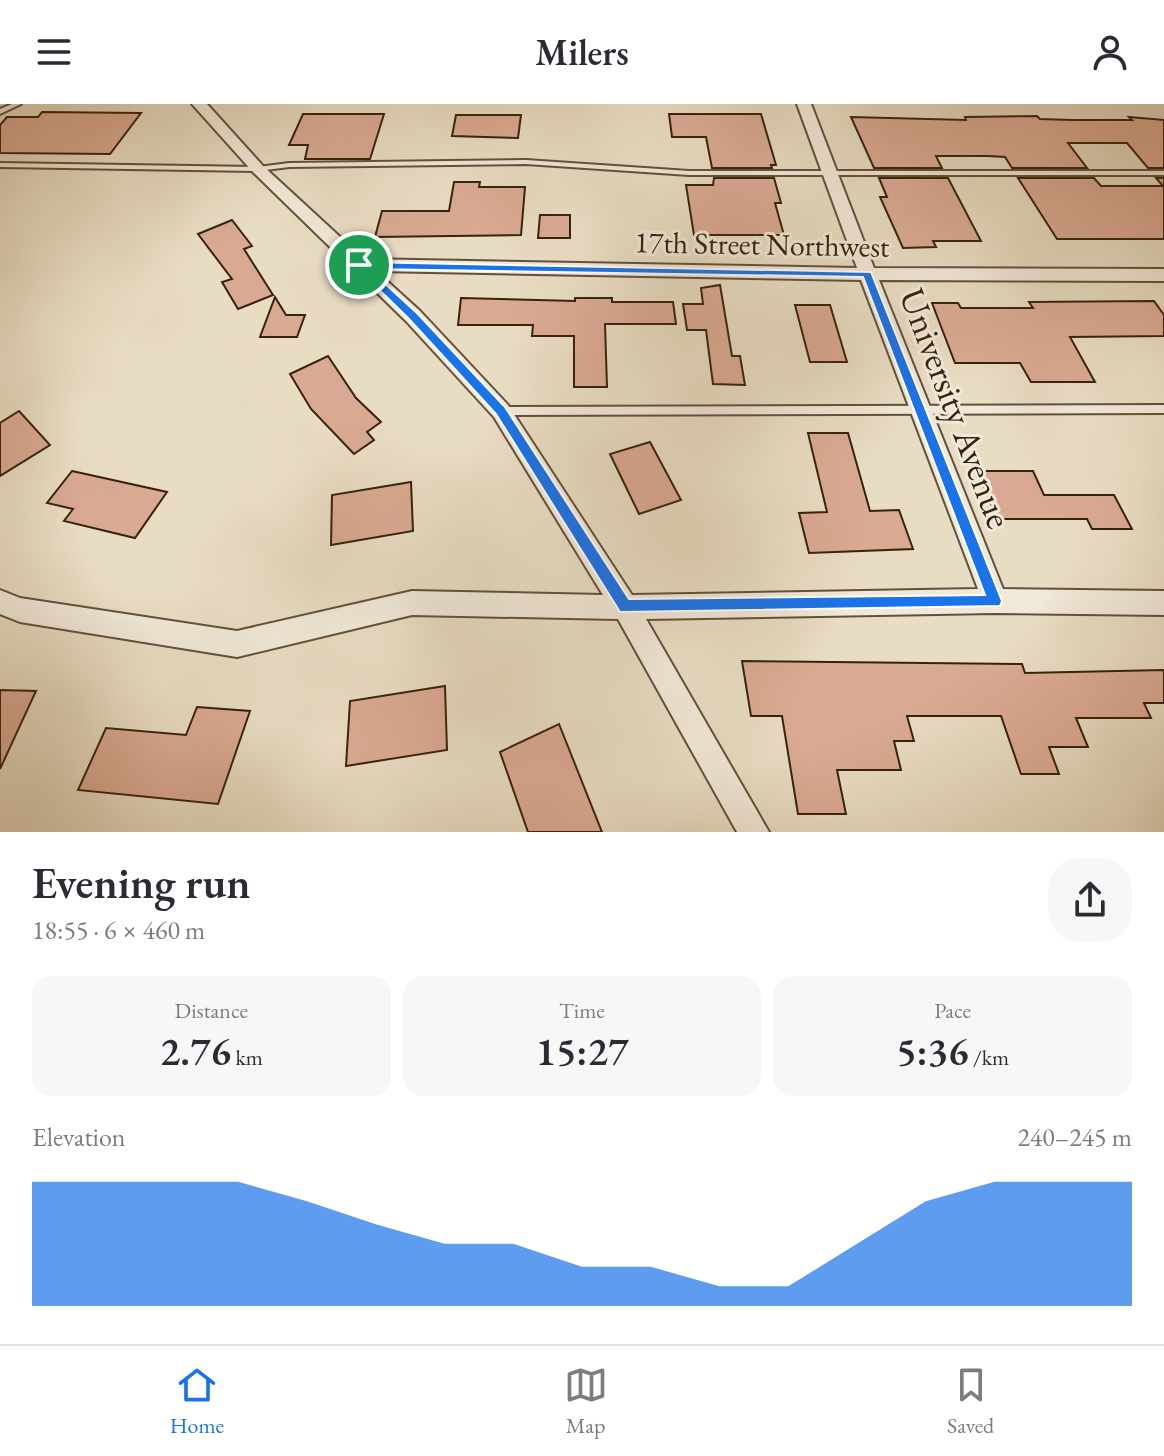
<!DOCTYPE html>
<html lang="en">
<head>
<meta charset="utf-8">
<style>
  body { margin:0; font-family:"EB Garamond",serif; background:#f7f7f7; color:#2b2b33; height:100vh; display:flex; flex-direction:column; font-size:30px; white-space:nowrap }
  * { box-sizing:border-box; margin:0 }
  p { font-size:26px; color:#7c7c81 }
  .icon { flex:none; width:44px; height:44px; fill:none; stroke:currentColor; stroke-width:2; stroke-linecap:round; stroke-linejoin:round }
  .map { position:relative; height:728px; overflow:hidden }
  .drawer { display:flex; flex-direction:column; background:#fff; flex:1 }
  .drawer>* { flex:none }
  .pin { position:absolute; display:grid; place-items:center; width:68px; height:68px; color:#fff; margin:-34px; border:4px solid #fff; border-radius:50%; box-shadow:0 2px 8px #0007 }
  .round { display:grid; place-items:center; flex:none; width:84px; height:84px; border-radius:32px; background:#f7f7f7 }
  .summary { display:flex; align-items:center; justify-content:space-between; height:136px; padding:0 32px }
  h1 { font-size:44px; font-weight:600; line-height:60px }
  .metrics { display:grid; grid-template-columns:repeat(3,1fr); gap:12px; height:136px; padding:8px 32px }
  .metrics div { display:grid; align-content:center; border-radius:20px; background:#f7f7f7; text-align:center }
  .metrics b { font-size:40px; font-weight:600 }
  .metrics small { font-size:22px; font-weight:400 }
  .metrics p { font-size:22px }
  .chart { height:224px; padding:16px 32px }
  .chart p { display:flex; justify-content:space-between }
  .chart svg { width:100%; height:144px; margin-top:8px; fill:#1a73e8; opacity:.7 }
  header { display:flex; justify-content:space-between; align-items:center; height:104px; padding:0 32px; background:#fff; font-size:36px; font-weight:600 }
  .tabs { display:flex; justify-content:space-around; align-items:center; height:112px; border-top:2px solid #e1e1e2; background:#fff; font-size:22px; color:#7c7c81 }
  .tabs a { display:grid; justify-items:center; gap:4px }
  .tabs .active { color:#1a73e8 }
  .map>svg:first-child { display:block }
</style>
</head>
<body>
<header><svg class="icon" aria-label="menu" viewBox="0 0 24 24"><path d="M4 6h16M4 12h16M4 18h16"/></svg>Milers<svg class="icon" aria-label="person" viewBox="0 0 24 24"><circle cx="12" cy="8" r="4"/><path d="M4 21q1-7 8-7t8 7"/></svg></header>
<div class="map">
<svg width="1164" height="728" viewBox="0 0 1164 728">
  <rect width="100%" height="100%" fill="#e8dcc3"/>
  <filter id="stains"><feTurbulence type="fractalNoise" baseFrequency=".0025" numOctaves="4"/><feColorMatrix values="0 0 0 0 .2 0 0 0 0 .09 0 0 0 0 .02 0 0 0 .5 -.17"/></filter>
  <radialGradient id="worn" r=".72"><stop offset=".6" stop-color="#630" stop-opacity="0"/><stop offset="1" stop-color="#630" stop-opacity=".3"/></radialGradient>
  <!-- building -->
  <g fill="#daa992" stroke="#37220d" stroke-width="2">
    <path d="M42,8l99,1 -31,41 -110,-1v-28l7,-8h31z"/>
    <path d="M303,10h81l-14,45h-65l3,-14h-19z"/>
    <path d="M669,10h92l15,51h-5l1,3h-60l-6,-31h-34z"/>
    <path d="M456,11h65l-3,23 -66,-2z"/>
    <path d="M1037,12l3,3 32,1h60l-3,-3 35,3v48h-16l-21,-25h-59l19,25h-75l-7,-11 -17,-1h-52l6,12h-68l-23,-51 115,3 -1,-3z"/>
    <path d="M714,74h60l7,25h-6l9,32h-90l-8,-50h27z"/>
    <path d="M879,74h69l33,63h-48l3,6 -33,1 -23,-51h7z"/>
    <path d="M1018,74h76l7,8h62l-7,-8h8v61h-107z"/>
    <path d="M454,78h26l-1,5h46l-4,48 -146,2 7,-26h67z"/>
    <path d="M540,111h30v23h-32z"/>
    <path d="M232,116l20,26 -8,3 29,46 -35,14 -16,-27 10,-3 -34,-45z"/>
    <path d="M720,181l12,71h8l5,29 -32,-1 -7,-54h-19l-4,-26h20l-2,-16z"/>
    <path d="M275,193l11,18h19l-8,22h-37z"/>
    <path d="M461,194l114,3v-3h37v4h61l3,22h-71l2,63h-33v-51h-42l1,-11h-75z"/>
    <path d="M1154,197l10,14v21l-94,1 25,45h-64l-11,-19h-65l-23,-60h26l3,5h72l-4,-6z"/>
    <path d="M795,201h35l17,57h-37z"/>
    <path d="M328,252l28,42 25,24 -14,10 7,8 -20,14 -43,-45 -21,-35z"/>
    <path d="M19,307l31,34 -50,31v-53z"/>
    <path d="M808,329h40l22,78 29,-1 14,39 -104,4 -10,-40 28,-1z"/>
    <path d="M650,338l31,58 -42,14 -29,-60z"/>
    <path d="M72,367l95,21 -32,46 -71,-17 9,-12 -26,-6z"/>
    <path d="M978,367h55l11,24h70l18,34h-40l-5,-10h-90z"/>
    <path d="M411,378l2,49 -82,14 1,-50z"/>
    <path d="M742,557l280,3 3,9 139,-3v33h-20l7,15h-75l12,29h-39l10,27h-38l-20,-58h-94l7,25h-20l7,29h-64l9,44h-48l-16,-98h-31z"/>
    <path d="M445,582l2,64 -101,16 4,-65z"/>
    <path d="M0,586l36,1 -36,78z"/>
    <path d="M197,603l53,4 -32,93 -140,-14 28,-62 80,7z"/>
    <path d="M559,620l43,108h-74l-28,-80z"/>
  </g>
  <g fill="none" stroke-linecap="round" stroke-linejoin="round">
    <!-- service casing -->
    <g stroke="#63503a" stroke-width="4">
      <g id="service">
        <path d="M12,0h9l-21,10v-5z"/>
        <path d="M526,56l163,11h475v4h-475l-163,-11 -237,3 -31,4 -258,-4v-4l258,4 31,-4z"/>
        <path d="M1164,301v8l-663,2 -5,-4 5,-4z"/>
      </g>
    </g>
    <!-- minor casing -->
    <g stroke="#63503a" stroke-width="4">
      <path id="minor" d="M192,0h15l56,62 101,93 493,9 -60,-164h14l63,164 290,1v12l-285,-1 124,309 161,2v24l-169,-2 -349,6 123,213h-32l-119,-213 -206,-4 -175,42 -217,-35 -20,-8v-24l20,8 217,33 175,-40 191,4 -109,-178 -88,-96 -153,-149zM376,167l485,9 117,309 -346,6 -124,-190 -88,-94z"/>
    </g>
    <!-- service -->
    <use href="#service" fill="#f0e8d8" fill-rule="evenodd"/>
    <!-- minor -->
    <use href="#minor" fill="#f0e8d8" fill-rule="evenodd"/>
  </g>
  <!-- route -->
  <path fill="#1a73e8" stroke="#fff" stroke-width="2" fill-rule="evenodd" d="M359,158l512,10 131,329 -2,5 -380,6 -124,-198 -87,-95 -53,-52v-4zM369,165l494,8 122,318 -356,4 -124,-192 -88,-94z"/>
  <g text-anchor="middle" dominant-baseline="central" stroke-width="6" stroke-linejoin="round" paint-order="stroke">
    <!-- far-street labels -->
    <g font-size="30" fill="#37220d" stroke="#f0e8d8">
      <text transform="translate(762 140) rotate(1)">17th Street Northwest</text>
    </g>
    <!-- street labels -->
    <g font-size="36" fill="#37220d" stroke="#f0e8d8">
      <text transform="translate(956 304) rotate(69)">University Avenue</text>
    </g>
  </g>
  <rect width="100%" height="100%" filter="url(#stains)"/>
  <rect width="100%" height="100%" fill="url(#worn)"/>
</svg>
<div class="pin" style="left:359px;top:161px;background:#1e9e55"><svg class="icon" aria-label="arrive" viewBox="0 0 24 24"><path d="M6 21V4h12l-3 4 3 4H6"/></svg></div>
</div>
<section class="drawer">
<div class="summary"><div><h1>Evening run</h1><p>18:55 · 6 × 460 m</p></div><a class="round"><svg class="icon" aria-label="share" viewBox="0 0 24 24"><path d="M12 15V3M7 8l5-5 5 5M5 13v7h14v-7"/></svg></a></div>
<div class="metrics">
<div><p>Distance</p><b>2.76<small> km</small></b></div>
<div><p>Time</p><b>15:27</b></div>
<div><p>Pace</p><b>5:36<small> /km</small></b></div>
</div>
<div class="chart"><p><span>Elevation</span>240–245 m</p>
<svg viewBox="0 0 160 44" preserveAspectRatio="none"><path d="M0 44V6L10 6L20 6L30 6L40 12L50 19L60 25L70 25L80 32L90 32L100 38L110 38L120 25L130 12L140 6L150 6L160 6V44z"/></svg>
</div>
</section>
<nav class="tabs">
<a class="active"><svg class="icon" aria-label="home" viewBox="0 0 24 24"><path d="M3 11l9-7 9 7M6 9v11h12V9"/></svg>Home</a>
<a><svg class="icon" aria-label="map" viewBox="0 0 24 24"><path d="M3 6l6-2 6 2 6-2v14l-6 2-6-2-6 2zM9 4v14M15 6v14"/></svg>Map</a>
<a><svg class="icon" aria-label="saved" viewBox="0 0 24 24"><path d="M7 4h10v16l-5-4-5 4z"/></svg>Saved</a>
</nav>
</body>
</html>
